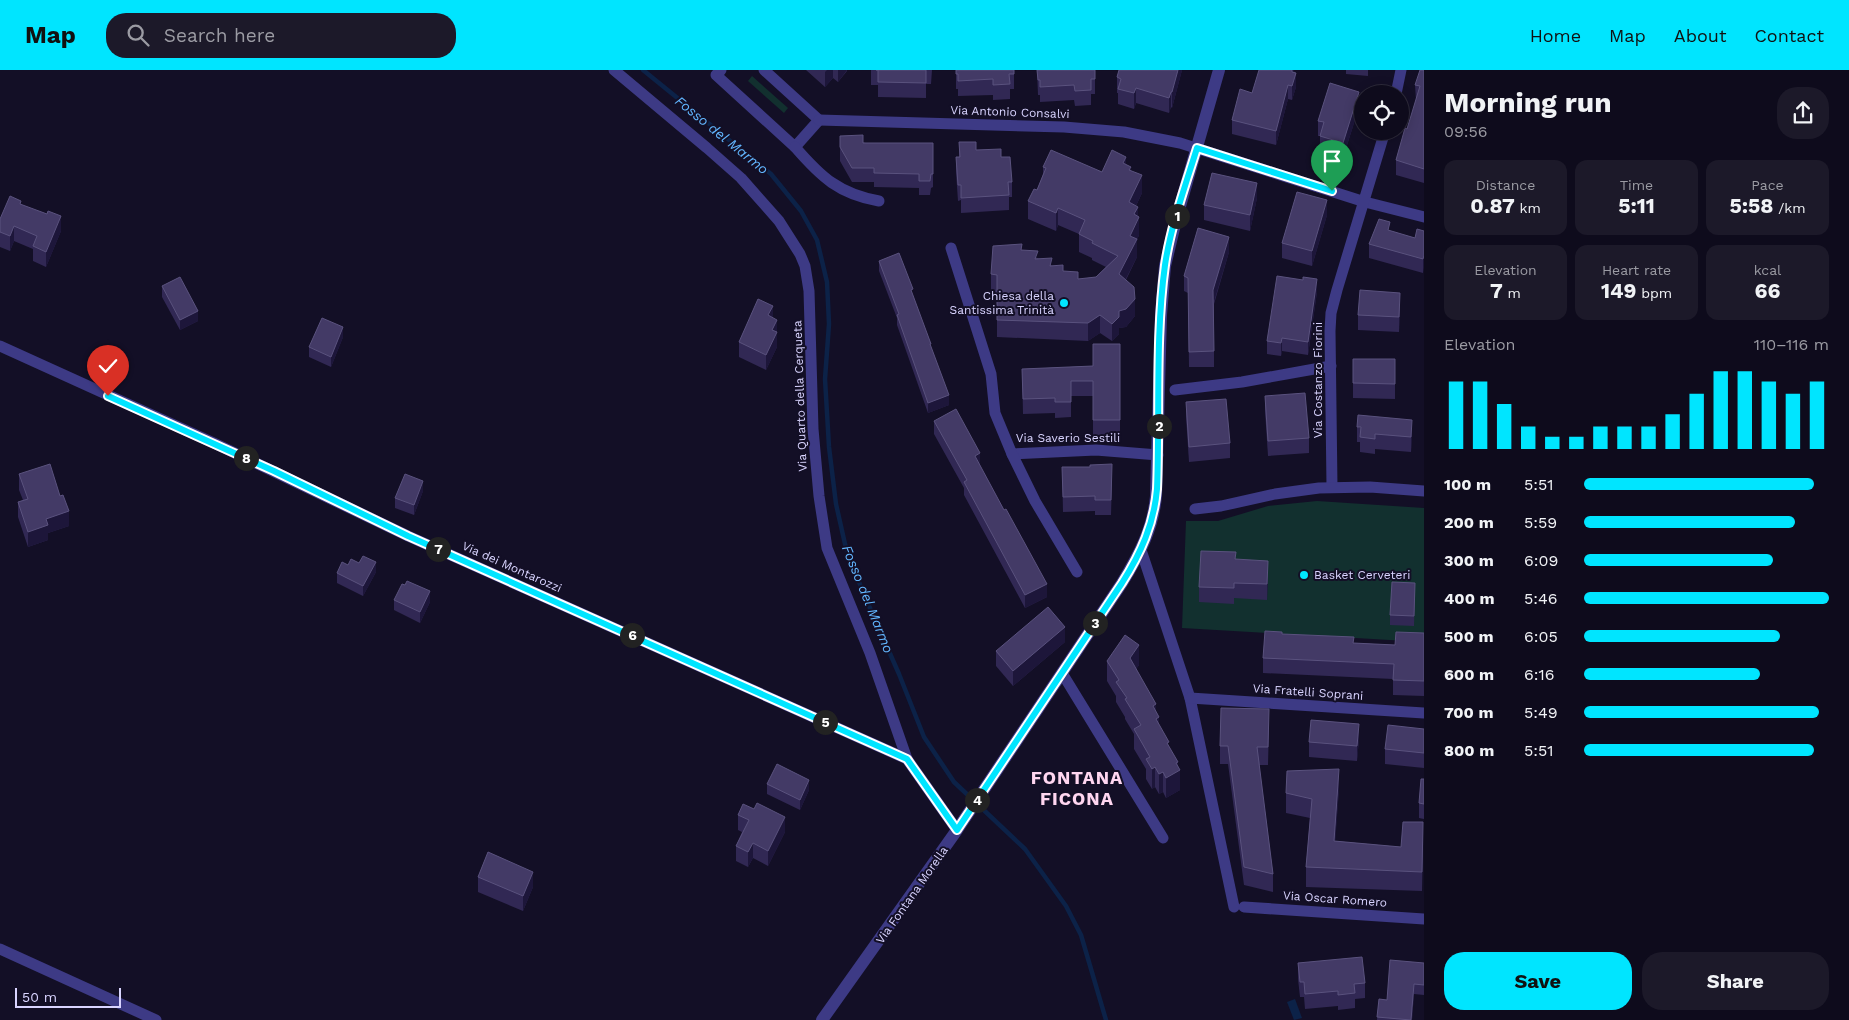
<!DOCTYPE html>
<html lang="en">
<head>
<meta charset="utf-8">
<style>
  body { margin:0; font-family:"Work Sans",sans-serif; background:#1c1929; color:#f1f3f6; height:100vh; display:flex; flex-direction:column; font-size:19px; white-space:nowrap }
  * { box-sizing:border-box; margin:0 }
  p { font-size:16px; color:#9b9ba3 }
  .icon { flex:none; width:28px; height:28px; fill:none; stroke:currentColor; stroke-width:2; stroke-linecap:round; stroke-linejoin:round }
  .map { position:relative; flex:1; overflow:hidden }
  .sheet { display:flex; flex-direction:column; background:#0e0b1c; width:425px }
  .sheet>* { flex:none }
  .fabs { position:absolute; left:1354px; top:15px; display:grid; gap:10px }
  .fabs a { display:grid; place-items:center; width:55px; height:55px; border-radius:50%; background:#0e0b1c; box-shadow:0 2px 12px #0003,0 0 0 1px #2e2b3b; font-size:25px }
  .scale { position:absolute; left:15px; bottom:12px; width:106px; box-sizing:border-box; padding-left:5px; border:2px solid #d9d4ff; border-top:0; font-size:14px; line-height:18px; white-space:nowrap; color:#d9d4ff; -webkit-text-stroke:4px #130f26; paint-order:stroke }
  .pin { position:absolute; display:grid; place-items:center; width:42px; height:42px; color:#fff; margin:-51px -21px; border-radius:50% 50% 50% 0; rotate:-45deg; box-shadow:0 0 5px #0007 }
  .pin .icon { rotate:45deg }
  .km { position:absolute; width:25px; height:25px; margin:-12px; border-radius:50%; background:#222; color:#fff; font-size:14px; line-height:25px; text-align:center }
  .round { display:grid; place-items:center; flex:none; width:52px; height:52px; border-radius:20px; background:#1c1929 }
  .overview { display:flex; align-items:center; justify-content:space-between; height:85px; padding:0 20px }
  h1 { font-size:28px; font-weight:700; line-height:38px }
  .metrics { display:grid; grid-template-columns:repeat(3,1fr); gap:8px; height:85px; padding:5px 20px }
  .metrics div { display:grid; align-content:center; border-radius:12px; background:#1c1929; text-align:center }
  .metrics b { font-size:21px; font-weight:700 }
  .metrics small { font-size:14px; font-weight:400 }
  .metrics p { font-size:14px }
  .chart { height:140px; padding:10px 20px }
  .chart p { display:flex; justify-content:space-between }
  .chart svg { width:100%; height:90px; margin-top:5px; stroke:#00e5ff; stroke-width:6 }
  .button { display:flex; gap:10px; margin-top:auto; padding:10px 20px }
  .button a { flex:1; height:58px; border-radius:20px; background:#00e5ff; color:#111; font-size:20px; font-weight:700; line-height:58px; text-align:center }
  .button a+a { background:#1c1929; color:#f1f3f6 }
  ul { padding:0 20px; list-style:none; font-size:16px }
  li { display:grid; grid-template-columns:80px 60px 1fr; align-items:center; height:38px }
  li i { height:12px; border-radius:6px; background:#00e5ff }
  header { display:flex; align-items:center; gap:30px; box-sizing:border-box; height:70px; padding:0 25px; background:#00e5ff; color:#111 }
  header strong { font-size:24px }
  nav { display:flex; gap:28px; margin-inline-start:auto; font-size:18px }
  .search { width:350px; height:45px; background:#1c1929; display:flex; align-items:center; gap:12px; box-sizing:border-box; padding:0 18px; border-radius:20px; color:#9b9ba3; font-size:19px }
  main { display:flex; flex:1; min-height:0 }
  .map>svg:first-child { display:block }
</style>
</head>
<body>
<header>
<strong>Map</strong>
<div class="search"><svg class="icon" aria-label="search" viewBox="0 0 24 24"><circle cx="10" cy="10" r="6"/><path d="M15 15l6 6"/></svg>Search here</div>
<nav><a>Home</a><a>Map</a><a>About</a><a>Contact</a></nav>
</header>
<main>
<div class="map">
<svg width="1424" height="950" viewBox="0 0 1424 950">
  <rect width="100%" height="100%" fill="#130f26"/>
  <!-- green -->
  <g fill="#12302f">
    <path d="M752,6l36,32 -4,5 -36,-32z"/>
    <path d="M1317,431l107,7v134l-242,-14 4,-107h32l50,-15z"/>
  </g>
  <!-- water -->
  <path fill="#0c2248" d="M1295,929l7,19 -8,2 -7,-18z"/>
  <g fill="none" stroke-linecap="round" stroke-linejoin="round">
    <!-- stream -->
    <path stroke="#0c2248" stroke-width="4.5" d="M643,0l128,104 30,37 16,29 10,42 2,42 -4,55 4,68 7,57 9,40 17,46 37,84 25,63 30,45 71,67 41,57 15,29 25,85"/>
    <!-- minor -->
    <g stroke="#3d3a85" stroke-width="11">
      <path d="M614,0l93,78 34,30 38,43 21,33 5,12 4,25 4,138 6,67 8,52 43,105 37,106 50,71"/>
      <path d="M721,0l-5,5 79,72 24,-27 -55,-50"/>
      <path d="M1396,24l5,-24"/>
      <path d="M819,50l245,7 60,5 56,11 185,59 59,15"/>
      <path d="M795,77c26,30 44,47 84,54"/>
      <path d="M951,178l40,126 4,39 17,41 84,-4 62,5"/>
      <path d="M0,276l216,98 192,92 499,223"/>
      <path d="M1175,320l67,-8 89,-16"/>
      <path d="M1012,384l23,47 42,71"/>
      <path d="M1332,417l-2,-156 1,-18 6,-23 48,-159"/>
      <path d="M1195,439l26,-3 54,-12 44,-6 51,-1 54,4"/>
      <path d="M1141,480l49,148 44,209"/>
      <path d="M1062,603l101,165"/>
      <path d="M1190,628l234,15"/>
      <path d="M1244,837l180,12"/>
      <path d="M0,879l156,71"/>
    </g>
    <!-- tertiary -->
    <path stroke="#3d3a85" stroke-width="12" d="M822,950l135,-190 165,-247c17,-28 31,-54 34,-87l5,-181 4,-49 11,-46 43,-150"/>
  </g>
  <!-- wall -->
  <g fill="#312854">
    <path d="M806,0h41v1l-9,11 -5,-4 -8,9z"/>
    <path d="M871,0h61l-1,14h-5v14l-48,-1v-12h-7z"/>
    <path d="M956,0h58v19h-4v10l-17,1v-5l-35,1v-7h-2z"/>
    <path d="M1037,0h58v24h-4v11l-16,1 -1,-6 -34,2v-7h-2z"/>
    <path d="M1119,0h63l-10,38 -1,-1 -2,6 -33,-10 -2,6 -16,-5v-11h-1v-16z"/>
    <path d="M1294,0l2,17 -4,13 -4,-1 -12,46 -44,-11v-14l20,-27z"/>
    <path d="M1346,0h22v6l-22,-2z"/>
    <path d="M1424,0v113l-28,-8v-15l11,-31 9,-29 -1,-15z"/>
    <path d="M1359,37l-16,51 -23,-7v-15h-2v-15z"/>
    <path d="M840,66l26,7h67v44l-2,1 -1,7h-11v-7l-45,-1v-5h-22l-12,-21z"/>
    <path d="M959,72l17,8 25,7 11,25v15h-3v13l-48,3v-13l-3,1 -2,-29v-15h3z"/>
    <path d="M1126,95l5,5 11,23 -6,13 2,10 1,19 -2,5v17l-11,23 9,36 -9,11 -7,1v6l-7,7 -12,-8 -12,8 -91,-4v-44l-6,-1v-18l31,-24 56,29 18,-2 10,-10 -14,-7v-2l-13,-6v-18l-21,-9 -2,6 -28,-12v-18l9,-11 6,-16v-7l59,5z"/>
    <path d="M1257,128l-7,33 -46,-11v-15z"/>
    <path d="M21,134l40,27 -15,36 -13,-6v-12l-19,-8 -4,10 -10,-4v-28z"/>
    <path d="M1327,145l-15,51 -30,-8v-15z"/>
    <path d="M1390,161l25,7 9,-7 -1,42 -54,-15v-14z"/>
    <path d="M1229,182l-15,52v63h-25l-1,-74 -4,-2v-15z"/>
    <path d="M879,191l34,36 18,52 18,56 -21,8 -31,-88v-7l-18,-47z"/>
    <path d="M162,216l36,35 -18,9 -18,-33z"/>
    <path d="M1317,222l-9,63 -26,-4 -1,5 -14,-2v-13z"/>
    <path d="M1400,238l-1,24 -41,-2v-15z"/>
    <path d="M773,248l4,14v15l-11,23 -27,-13v-15z"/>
    <path d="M343,267l-12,30 -22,-10v-10z"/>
    <path d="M1120,274v91h-27v-39h-22v21l-16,1v-5l-32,1 -1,-45 71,-3z"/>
    <path d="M1353,289h42v40l-42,-1z"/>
    <path d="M1265,326l44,42v15l-41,3 -3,-45z"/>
    <path d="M1186,332l44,41v15l-41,4 -3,-45z"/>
    <path d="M934,351l46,45 67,131 -22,11 -61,-113v-7l-30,-54z"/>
    <path d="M1357,357l55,8 -1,17 -36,-3v5l-15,-2v-10h-3z"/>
    <path d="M1062,397l50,13 -1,35h-16v-4l-32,1z"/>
    <path d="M19,404l41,22 9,30 -21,7v7l-20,7 -10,-30v-15l5,-2 -4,-10z"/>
    <path d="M423,421l-9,24 -19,-7v-10z"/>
    <path d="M1236,489l32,17 -1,24 -33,-2v6l-35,-2v-15z"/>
    <path d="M348,495l28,7 -13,24 -26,-13v-10z"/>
    <path d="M1415,523l-1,33 -24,-1v-10z"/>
    <path d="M394,530l36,2 -10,21 -26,-13z"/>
    <path d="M1424,563v63l-31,-1v-16l-130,-6v-15l19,-24 72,9 41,2z"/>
    <path d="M1065,572l-52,44 -17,-20v-15z"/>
    <path d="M1107,591l32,4 -3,4 20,43 3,13 19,41 2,24 -14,8 -3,-6 -4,2 -4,-7 -3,2 -6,-10v-10l-12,-20v-15l-9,-15v-2l-9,-15v-6l-9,-15z"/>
    <path d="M1269,657l-1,38h-9l14,109v18l-29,-7 -16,-121h-8v-18z"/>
    <path d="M1424,659v39l-39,-4v-15z"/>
    <path d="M1359,669l-2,22 -48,-4v-15z"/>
    <path d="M1424,709v40l-5,-1v-15z"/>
    <path d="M767,714l42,6 -9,20 -33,-16z"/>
    <path d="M1339,719l-4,52 66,6 22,-5 -1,49 -116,-4v-20l4,-49 -24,-5v-20z"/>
    <path d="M738,745l47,17 -17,34 -15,-8 -5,9 -12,-6v-15l6,-14 -4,-2z"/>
    <path d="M478,807l55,10 -10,24 -45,-19z"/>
    <path d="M1298,893l67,20v15l-10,1v9l-17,2v-4l-33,3 -1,-12h-4l-2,-18z"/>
    <path d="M1424,893v32l-10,-1 -2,26h-35l2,-21 8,1z"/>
  </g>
  <!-- shaded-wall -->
  <g fill="#1d163a">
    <path d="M827,0h6v8l-8,9v-15z"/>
    <path d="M838,0h9l-9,12z"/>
    <path d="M1178,0h4l-10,38v-16z"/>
    <path d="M1292,0h2v9l2,-6v14l-4,13z"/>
    <path d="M1288,15v14l-12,46v-14z"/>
    <path d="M1136,18v15l-2,6v-16z"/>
    <path d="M1171,22v15l-2,6v-15z"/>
    <path d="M1359,22v15l-16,51v-15z"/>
    <path d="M1126,87v17l-3,-11z"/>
    <path d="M1142,105v18l-13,27v-18z"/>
    <path d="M1257,113v15l-7,33v-16z"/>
    <path d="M1327,130v15l-15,51v-15z"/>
    <path d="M1138,137v13l1,-3v18l-2,5v17l-18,35v-18l11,-38 4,-22z"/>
    <path d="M1058,138v17l-2,6v-18z"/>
    <path d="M61,146v15l-15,36v-15z"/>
    <path d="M14,156v15l-4,10v-15z"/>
    <path d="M1229,167v15l-16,53v-15z"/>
    <path d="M1424,185v13l-1,5v-14z"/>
    <path d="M1317,209v13l-9,63v-13z"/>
    <path d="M1400,223v15l-1,24v-15z"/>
    <path d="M1135,229v17l-9,11 -7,1v6l-7,7v-17l7,-13z"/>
    <path d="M773,236v15l-5,-6z"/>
    <path d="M198,241v10l-18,9v-10z"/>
    <path d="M1100,245v18l-12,8v-18z"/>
    <path d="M777,250v27l-11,23v-15l6,-25z"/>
    <path d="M343,257v10l-12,30v-10z"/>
    <path d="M1282,268v13l-1,5v-13z"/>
    <path d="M949,325v10l-21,8v-10z"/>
    <path d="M1412,350v15l-1,17v-15z"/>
    <path d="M980,383v13l-5,-10z"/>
    <path d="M423,411v10l-9,24v-10z"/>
    <path d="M69,441v15l-21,7v7l-20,7v-15l18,-13z"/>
    <path d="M1268,491v15l-1,24v-16z"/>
    <path d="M376,492v10l-13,24v-10z"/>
    <path d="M1047,514v13l-22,11v-13z"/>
    <path d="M430,521v11l-10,21v-11z"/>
    <path d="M1065,557v15l-52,44v-15z"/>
    <path d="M1139,575v20l-9,13v-20z"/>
    <path d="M1156,634v14l3,-1v20l-6,-31z"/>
    <path d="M1359,654v15l-2,22v-15z"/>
    <path d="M1178,692v9l2,-1v20l-14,8v-20l10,-15z"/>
    <path d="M1155,697v20l-3,2v-20z"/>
    <path d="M1339,699v20l-5,72v-20z"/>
    <path d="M1163,702v20l-4,2v-20z"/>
    <path d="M809,710v10l-9,20v-10z"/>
    <path d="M785,747v15l-17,34v-15z"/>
    <path d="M753,773v15l-5,9v-15z"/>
    <path d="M533,802v15l-10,24v-15z"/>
    <path d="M1414,914v10l-2,26h-1z"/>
  </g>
  <!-- building -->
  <g fill="#433a66" stroke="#5a527e">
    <path d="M876,0h50v13l-48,-1v-12z"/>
    <path d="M956,0h58v4h-5l1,10 -17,1v-6l-35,2v-7h-2z"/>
    <path d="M1037,0h58v9h-4v11l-16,1 -1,-6 -34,2v-7h-2z"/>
    <path d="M1119,0h59l-6,22h-1l-2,6 -33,-10 -2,5 -16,-4 3,-10 -4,-2z"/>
    <path d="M1259,0h33v2l4,1 -4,13 -4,-1 -12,46 -44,-11 8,-31 12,4z"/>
    <path d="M1420,0h4v99l-28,-9 9,-32 2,1 13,-43 -5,-1z"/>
    <path d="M1330,13l29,9 -16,51 -23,-7 4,-14 -6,-1z"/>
    <path d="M863,65v8h70v31h-2l-1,7h-11v-7l-45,-1v-5h-22l-12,-21v-11z"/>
    <path d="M959,72h17v8l25,-1v8h9l2,25h-4l1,13 -48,3v-13h-3l-2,-28h4z"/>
    <path d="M1051,80l51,22 10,-22 14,7 -3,6 8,4 -2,3 13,5 -13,27 9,5 -4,7 5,3 -9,19 7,3 -18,35 15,13 1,12 -9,10 -7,2v6l-7,7 -12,-9 -12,8 -91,-3v-45l-6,-1 2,-28 29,-2 -1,6 17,1 -3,8 17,-1 -2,8 13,-1v6l15,1v7l18,-2 22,-21 -26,-13 1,-2 -14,-7 6,-14 -27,-12 -2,5 -28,-12 6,-12 3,1 9,-22 -3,-1z"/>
    <path d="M1212,103l45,10 -7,32 -46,-10z"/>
    <path d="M1297,122l30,8 -15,51 -30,-8z"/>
    <path d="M10,126l11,5 -1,3 27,10 1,-3 13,5 -15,36 -13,-6 4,-10 -23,-10 -4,10 -10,-4v-13z"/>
    <path d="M1379,149l11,3 -2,8 27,8 2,-9 7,2v24l-1,4 -54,-15z"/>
    <path d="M1198,158l31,9 -16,53 1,61 -25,1 -1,-74 -4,-2z"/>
    <path d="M899,183l14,36 -2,1 20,54h-1l19,51 -21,8 -31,-88 2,-1 -20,-53z"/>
    <path d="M1277,206l26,4v-3l14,2 -9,63 -26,-4 -1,5 -14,-2z"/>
    <path d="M180,207l18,34 -18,9 -18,-34z"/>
    <path d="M1360,220l40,3 -1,24 -41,-2z"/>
    <path d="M758,229l15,7 -5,9 9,5 -5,10 5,2 -11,23 -27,-13z"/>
    <path d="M322,248l21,9 -12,30 -22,-10z"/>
    <path d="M1093,274h27v76h-27v-39h-22v21h-16v-4l-32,1 -1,-30 71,-3z"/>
    <path d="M1353,289h42v25l-42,-1z"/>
    <path d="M1305,323l4,45 -41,3 -3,-45z"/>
    <path d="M1226,329l4,44 -41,4 -3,-45z"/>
    <path d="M956,339l24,44 -5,3 29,54 2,-1 41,75 -22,11 -61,-113 3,-2 -33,-59z"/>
    <path d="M1358,345l54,5 -1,17 -36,-3v5l-15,-2 1,-10h-4z"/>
    <path d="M50,394l10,32 3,-1 6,16 -23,8 2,6 -20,7 -10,-30 10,-3 -9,-25z"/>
    <path d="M1112,394l-1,36h-16v-4l-32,1 -1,-30h28v-2z"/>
    <path d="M405,404l18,7 -9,24 -19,-7z"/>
    <path d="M1201,481l35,1 -1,7 33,2 -1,23 -33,-1v5l-35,-1z"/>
    <path d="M363,486l13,6 -13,24 -26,-13 5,-11 6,3 3,-6 8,4z"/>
    <path d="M407,511l23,10 -10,21 -26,-12 8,-16 3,1z"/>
    <path d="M1392,512l23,1 -1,33 -24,-1z"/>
    <path d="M1048,537l17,20 -52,44 -17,-20z"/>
    <path d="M1265,561l17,1v2l72,3 -1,6 42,2 1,-13 28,1v48l-31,-1 1,-16 -131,-6z"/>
    <path d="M1125,565l14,10 -9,13 26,46 -3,2 6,11 -3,2 13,23 -2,1 11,19 -2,1 4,7 -14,8 -3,-6 -4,2 -4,-7 -3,2 -6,-10 4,-2 -16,-28 7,-4 -16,-26 2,-1 -11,-16 3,-2 -12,-19z"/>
    <path d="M1221,638l48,1 -1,38h-11l16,127 -29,-7 -16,-121h-8z"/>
    <path d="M1311,650l48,4 -2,22 -48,-4z"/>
    <path d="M1388,655l36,4v24l-39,-4z"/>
    <path d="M777,694l32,16 -9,20 -33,-16z"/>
    <path d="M1339,699l-5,72 67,6 2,-25h20l-1,50 -116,-5 6,-68 -26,-6 1,-22z"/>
    <path d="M1421,709h3v25l-5,-1z"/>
    <path d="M757,733l28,14 -17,34 -15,-8 -5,9 -12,-6 13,-26 -11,-5 5,-11 11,5z"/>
    <path d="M488,782l45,20 -10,24 -45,-19z"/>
    <path d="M1362,887l3,26 -11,1 1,9 -17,2v-4l-33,3 -1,-12h-4l-2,-19z"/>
    <path d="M1390,890l34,3v22l-10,-1 -3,36 -34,-3 2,-18 8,1z"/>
  </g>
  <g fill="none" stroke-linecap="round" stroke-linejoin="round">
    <!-- route casing -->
    <g stroke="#fff" stroke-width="10">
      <path id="route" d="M108,326l166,75 134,65 499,223 50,71 165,-247c19,-30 32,-59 35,-94 3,-73 -2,-152 8,-224 6,-40 20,-78 32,-117l135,43"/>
    </g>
    <!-- route -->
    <use href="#route" stroke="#00e5ff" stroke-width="6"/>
  </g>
  <!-- markers -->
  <g fill="#00e5ff" stroke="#130f26" stroke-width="2">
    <circle cx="1064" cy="233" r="5"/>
    <circle cx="1304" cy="505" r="5"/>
  </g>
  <g text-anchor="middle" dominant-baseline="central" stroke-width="4" stroke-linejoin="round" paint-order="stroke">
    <!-- street labels -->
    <g font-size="12" fill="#d9d4ff" stroke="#130f26">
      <text transform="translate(1010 42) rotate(2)">Via Antonio Consalvi</text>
      <text transform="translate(1318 310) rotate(-90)">Via Costanzo Fiorini</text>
      <text transform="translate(800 326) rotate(-92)">Via Quarto della Cerqueta</text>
      <text x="1068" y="368">Via Saverio Sestili</text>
      <text transform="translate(512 497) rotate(24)">Via dei Montarozzi</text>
      <text transform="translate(1308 622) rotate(4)">Via Fratelli Soprani</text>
      <text transform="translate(912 825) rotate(-55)">Via Fontana Morella</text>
      <text transform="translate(1335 829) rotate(4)">Via Oscar Romero</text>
    </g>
    <!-- poi labels -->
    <g font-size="12" fill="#d9d4ff" stroke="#130f26" text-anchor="end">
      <text x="1054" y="226">Chiesa della<tspan x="1054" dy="14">Santissima Trinità</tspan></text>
      <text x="1314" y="505" text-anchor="start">Basket Cerveteri</text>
    </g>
    <!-- water labels -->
    <g font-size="14" font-style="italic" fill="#62b6ff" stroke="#130f26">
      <text transform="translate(722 65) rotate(39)">Fosso del Marmo</text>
      <text transform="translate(868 529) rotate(68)">Fosso del Marmo</text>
    </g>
    <!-- district labels -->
    <g font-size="18" font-weight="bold" letter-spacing="1" fill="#ffd6f0" stroke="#130f26">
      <text x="1077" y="707">FONTANA<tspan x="1077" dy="21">FICONA</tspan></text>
    </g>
  </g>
</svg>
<div class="fabs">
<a><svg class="icon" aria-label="locate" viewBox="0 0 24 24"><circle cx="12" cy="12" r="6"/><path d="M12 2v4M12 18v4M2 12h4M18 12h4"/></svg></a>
</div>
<div class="scale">50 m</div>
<div class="pin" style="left:1332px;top:121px;background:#1e9e55"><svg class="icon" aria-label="arrive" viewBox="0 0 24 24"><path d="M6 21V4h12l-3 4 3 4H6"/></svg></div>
<div class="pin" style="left:108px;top:326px;background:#d93025"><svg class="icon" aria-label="check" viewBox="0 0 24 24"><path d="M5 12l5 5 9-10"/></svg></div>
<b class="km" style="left:1177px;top:146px">1</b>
<b class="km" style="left:1159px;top:356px">2</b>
<b class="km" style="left:1095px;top:553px">3</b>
<b class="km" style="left:977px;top:730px">4</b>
<b class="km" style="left:825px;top:652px">5</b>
<b class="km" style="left:632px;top:565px">6</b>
<b class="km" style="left:438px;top:479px">7</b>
<b class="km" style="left:246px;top:388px">8</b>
</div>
<section class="sheet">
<div class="overview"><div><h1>Morning run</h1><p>09:56</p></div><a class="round"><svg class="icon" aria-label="share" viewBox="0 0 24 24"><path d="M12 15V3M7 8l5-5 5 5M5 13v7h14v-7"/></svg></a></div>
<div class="metrics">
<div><p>Distance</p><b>0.87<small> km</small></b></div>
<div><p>Time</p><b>5:11</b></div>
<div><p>Pace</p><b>5:58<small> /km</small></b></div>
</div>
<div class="metrics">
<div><p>Elevation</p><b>7<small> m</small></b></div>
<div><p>Heart rate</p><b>149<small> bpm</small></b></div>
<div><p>kcal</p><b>66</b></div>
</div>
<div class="chart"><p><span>Elevation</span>110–116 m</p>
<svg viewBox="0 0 160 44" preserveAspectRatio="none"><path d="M5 44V11M15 44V11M25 44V22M35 44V33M45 44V38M55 44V38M65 44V33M75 44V33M85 44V33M95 44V27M105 44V17M115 44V6M125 44V6M135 44V11M145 44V17M155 44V11"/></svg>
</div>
<ul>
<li><b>100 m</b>5:51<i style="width:94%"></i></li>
<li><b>200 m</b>5:59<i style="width:86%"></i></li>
<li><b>300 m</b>6:09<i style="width:77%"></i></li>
<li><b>400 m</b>5:46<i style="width:100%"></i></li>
<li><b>500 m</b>6:05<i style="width:80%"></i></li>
<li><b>600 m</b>6:16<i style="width:72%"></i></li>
<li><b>700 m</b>5:49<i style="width:96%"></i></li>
<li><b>800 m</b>5:51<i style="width:94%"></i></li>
</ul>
<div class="button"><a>Save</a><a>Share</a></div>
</section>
</main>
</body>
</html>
